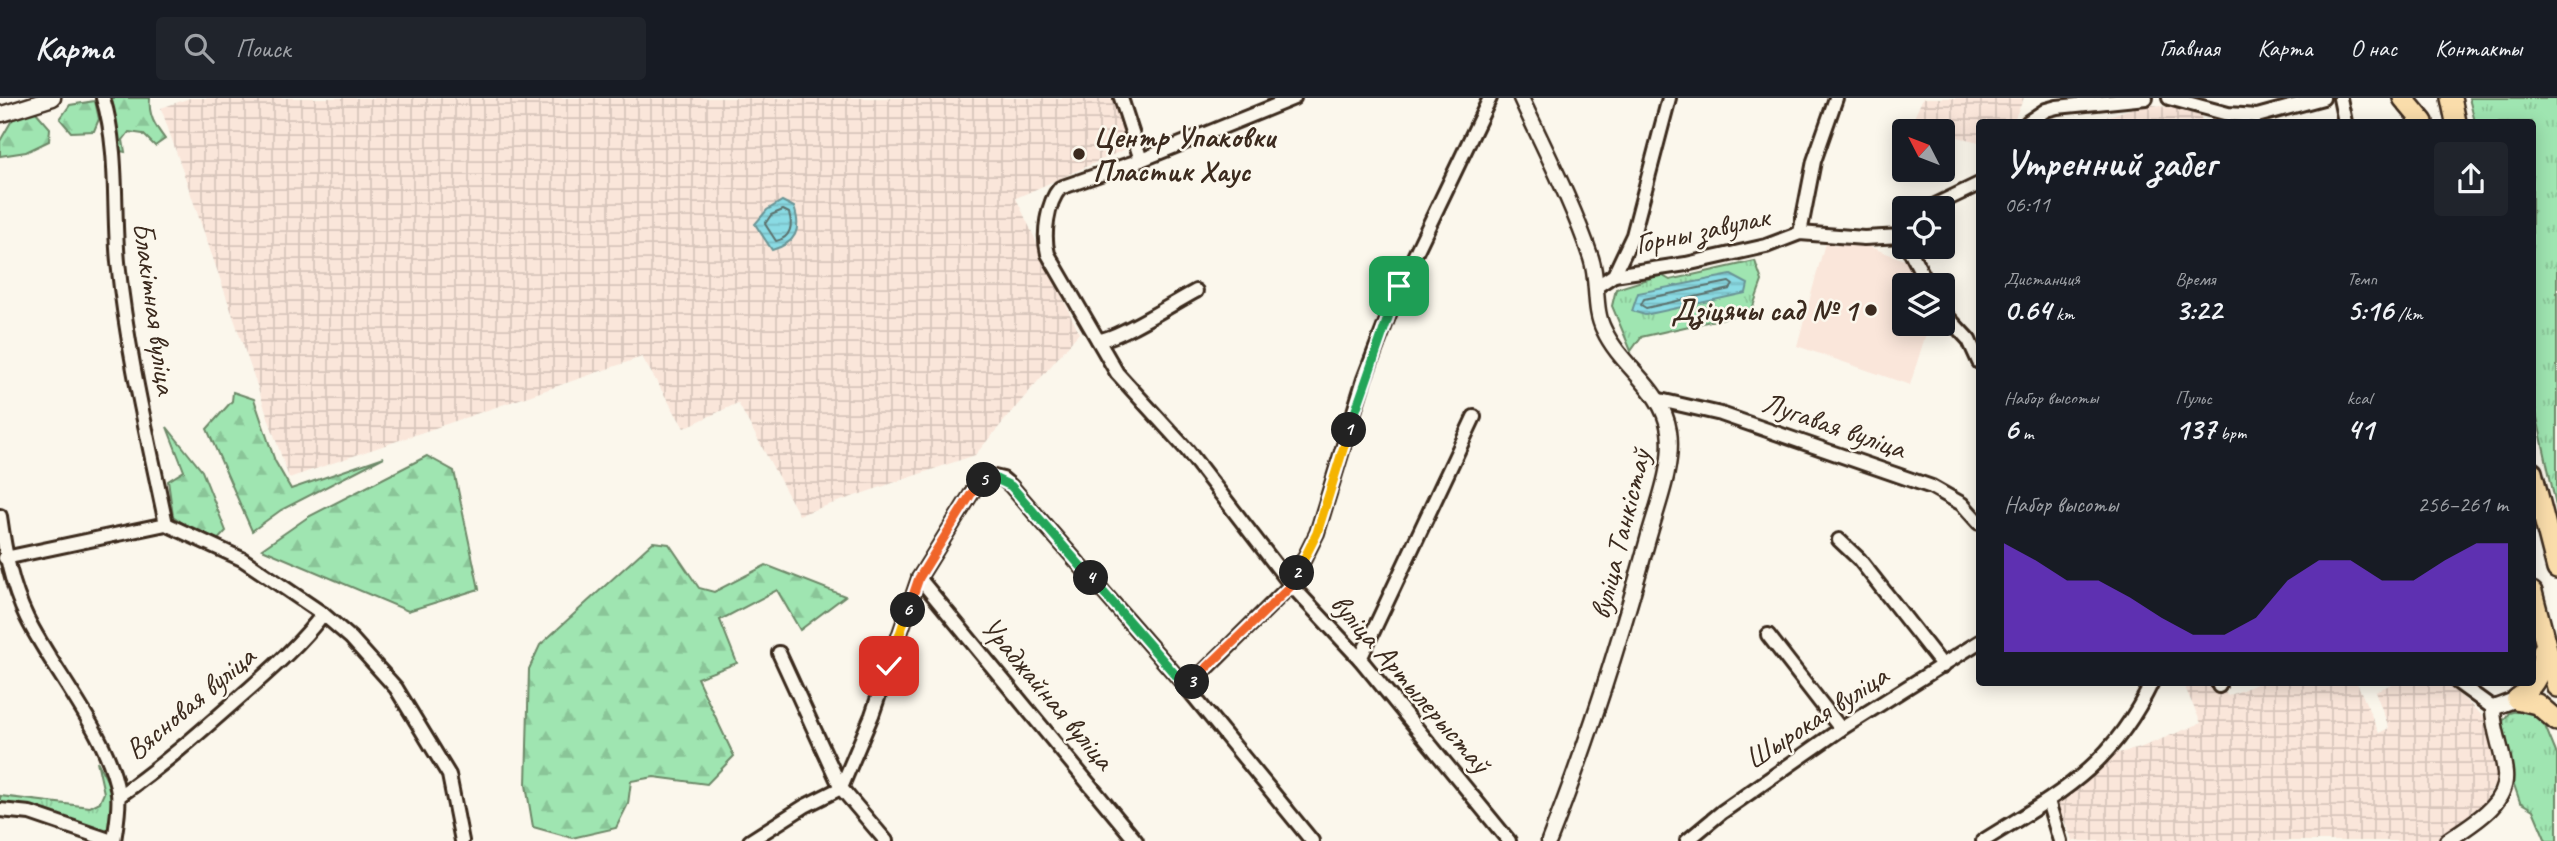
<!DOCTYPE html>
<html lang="ru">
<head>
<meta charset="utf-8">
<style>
  body { margin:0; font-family:Caveat,sans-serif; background:#20242c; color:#f1f3f6; height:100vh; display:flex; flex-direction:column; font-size:26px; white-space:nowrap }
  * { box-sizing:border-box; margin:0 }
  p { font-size:23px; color:#9ea1a6 }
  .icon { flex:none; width:38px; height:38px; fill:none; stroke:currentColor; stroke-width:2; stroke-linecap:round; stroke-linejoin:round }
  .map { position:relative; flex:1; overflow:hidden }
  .sheet { position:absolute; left:1976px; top:21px; width:560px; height:567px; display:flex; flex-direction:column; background:#171b24; border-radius:7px; box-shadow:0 4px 18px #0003 }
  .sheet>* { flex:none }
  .needle { width:46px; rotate:312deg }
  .tools { position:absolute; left:1892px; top:21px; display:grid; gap:14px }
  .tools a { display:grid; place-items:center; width:63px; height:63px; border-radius:7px; background:#171b24; box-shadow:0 4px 18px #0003; font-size:35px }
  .pin { position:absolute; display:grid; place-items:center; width:60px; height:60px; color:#fff; margin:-30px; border-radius:14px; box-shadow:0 4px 10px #0006 }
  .km { position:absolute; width:35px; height:35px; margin:-18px; border-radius:50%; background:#222; color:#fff; font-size:19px; line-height:35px; text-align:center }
  .round { display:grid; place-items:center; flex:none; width:74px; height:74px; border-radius:7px; background:#20242c }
  .head { display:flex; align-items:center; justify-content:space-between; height:119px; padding:0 28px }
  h1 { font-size:38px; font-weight:800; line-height:52px }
  .figures { display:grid; grid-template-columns:repeat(3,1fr); gap:10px; height:119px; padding:7px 28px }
  .figures div { display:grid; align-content:center }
  .figures b { font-size:30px; font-weight:800 }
  .figures small { font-size:19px; font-weight:400 }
  .figures p { font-size:19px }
  .chart { height:196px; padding:14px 28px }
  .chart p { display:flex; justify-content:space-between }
  .chart svg { width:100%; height:126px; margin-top:7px; fill:#7c3aed; opacity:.7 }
  header { display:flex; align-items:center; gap:42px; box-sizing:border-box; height:98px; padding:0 35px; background:#171b24; border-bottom:2px solid #363941 }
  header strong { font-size:33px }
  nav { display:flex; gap:38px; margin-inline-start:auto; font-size:24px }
  .search { width:490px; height:63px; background:#20242c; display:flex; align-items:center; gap:18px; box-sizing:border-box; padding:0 24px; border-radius:7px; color:#9ea1a6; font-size:26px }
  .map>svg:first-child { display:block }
</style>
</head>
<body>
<header>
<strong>Карта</strong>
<div class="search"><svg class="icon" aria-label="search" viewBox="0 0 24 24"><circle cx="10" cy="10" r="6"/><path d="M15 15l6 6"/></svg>Поиск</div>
<nav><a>Главная</a><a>Карта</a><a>О нас</a><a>Контакты</a></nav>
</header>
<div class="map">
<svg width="2557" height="743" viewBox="0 0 2557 743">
  <defs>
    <pattern id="industrial-grid" width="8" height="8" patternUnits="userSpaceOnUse" patternTransform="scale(1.75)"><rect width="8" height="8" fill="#fae6da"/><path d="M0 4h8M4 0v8" fill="none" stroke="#d7c5bb"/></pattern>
    <pattern id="grass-tufts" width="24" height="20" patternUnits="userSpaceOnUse" patternTransform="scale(1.75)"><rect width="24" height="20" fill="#9fe5b1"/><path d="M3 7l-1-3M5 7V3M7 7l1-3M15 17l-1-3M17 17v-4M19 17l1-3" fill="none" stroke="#8ac598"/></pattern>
    <pattern id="forest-firs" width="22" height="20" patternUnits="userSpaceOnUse" patternTransform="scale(1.75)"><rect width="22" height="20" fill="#9fe5b1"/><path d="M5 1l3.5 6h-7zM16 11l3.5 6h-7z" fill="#8ac598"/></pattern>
    <pattern id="water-rules" width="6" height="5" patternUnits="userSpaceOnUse" patternTransform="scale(1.75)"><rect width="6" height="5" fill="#8adbe4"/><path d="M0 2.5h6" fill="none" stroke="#78bcc3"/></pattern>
  </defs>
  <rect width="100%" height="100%" fill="#fbf7ec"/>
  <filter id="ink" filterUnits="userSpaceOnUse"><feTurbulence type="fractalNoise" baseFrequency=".0143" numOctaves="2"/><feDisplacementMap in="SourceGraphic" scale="14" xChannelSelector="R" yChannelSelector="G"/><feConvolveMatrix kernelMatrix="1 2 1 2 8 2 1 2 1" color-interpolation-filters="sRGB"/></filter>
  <g filter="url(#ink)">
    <!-- built -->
    <path fill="#fae6da" d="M1846,140l64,24 11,23h-17v39h25l-19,61 -113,-39 28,-103 11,3z"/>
    <!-- industrial -->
    <g fill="url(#industrial-grid)">
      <path d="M190,0h923l15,50 -112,50 63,135 -104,122 -176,60 -61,-112 -54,25 -42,-71 -353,121 -128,-370z"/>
      <path d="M1923,0h101l-11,24h-34v20l-47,-11 -20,-9z"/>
      <path d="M2146,6l54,8 2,10h-112z"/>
      <path d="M2183,585h35l10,13 31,-13h98l22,50 10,-5 -14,-37 20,-8h51l38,34 15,60 -17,29 -49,35h-360l-18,-41 57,-46 25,-5 64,-26z"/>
    </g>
    <!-- grass -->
    <g fill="url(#grass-tufts)" stroke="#6d8868" stroke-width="2">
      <path d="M2469,0h88v412l-25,-116v-272h-57z"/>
      <path d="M1755,163l7,20 -11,31 -110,25 -10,14 -19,-45 4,-17 45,-14 9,5z"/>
      <path d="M2524,611l17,7 16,39v86h-11l-13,-31 -13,-8 -11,-32 -9,-45 9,-12z"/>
      <path d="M97,663l17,33 -5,39 -9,2 -59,-26 -41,-5v-8l90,11 10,-5 4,-9z"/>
    </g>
    <!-- forest -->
    <g fill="url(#forest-firs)" stroke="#6d8868" stroke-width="2">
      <path d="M110,0h40c-2,17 5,28 15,41l-10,7 -12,-12 -14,-2 -6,8 2,12 -10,-2z"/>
      <path d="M95,3l4,18 -5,12 -23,1 -11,-13 10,-14z"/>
      <path d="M35,13l15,17 -1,13 -23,11 -26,4v-15l15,-26z"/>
      <path d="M233,294l21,7 21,62 16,28 93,-32 -103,53 -29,21 -45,-102 25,-28z"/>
      <path d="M167,329l35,44 24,60 -13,14 -40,-29 -5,-35 16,-10z"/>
      <path d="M427,358l27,15 25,118 -71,22 -146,-62 46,-32z"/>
      <path d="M653,444l16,2 30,44 15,4 52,-27 79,31 -45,34 -23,-40 -57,30 17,43 -40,15 37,78 -27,28 -53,-7 -23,4 -3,23 -12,24 -44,10 -39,-11 -7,-42 3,-116 11,-24z"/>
    </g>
    <!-- water -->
    <g fill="url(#water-rules)" stroke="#6a9495" stroke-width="2">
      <path d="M782,103l12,6c8,23 2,36 -22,43l-17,-26 12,-14z"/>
      <path d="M1731,177l17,9 -2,9 -101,22 -13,-4 6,-18z"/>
    </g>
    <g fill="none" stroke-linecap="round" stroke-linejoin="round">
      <!-- shore -->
      <g stroke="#5b716d" stroke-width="2">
        <path d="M783,112l6,3c4,12 2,25 -13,28l-11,-17 6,-9z"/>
        <path d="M1729,184l4,3 -3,4 -84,19 -5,-3 3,-6z"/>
      </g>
      <!-- minor casing -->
      <g stroke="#3b2a1e" stroke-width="18">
        <g id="minor">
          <path d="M103,0c16,52 10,110 15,164 9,88 30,176 48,262"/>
          <path d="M1121,0l20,62"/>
          <path d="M1294,0l-153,62 -81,28c-13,15 -17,47 -12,66l69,119 70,77 104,135 69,74 149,182"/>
          <path d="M2169,0l59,16 29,2 66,-18"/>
          <path d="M2340,0l5,24"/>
          <path d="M2028,24l18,-12 11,-3 89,-9"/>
          <path d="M1929,110l50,-24"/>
          <path d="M1800,135l14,-72 22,-63"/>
          <path d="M1908,149l20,38"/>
          <path d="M1614,177l72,-11 80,-18 34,-13 64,5 38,-2"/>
          <path d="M1599,187l15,-10 19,-40 36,-137"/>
          <path d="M1942,213l27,29 10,22"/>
          <path d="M1098,242c18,0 77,-38 98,-49"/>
          <path d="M1660,302l61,14 211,73 30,17 17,19"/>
          <path d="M0,418c5,36 11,69 27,102 26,53 83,119 91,175 2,15 -2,33 -4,48"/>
          <path d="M1839,442l20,19 84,107"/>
          <path d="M5,460l161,-34 76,35 81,55 28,24 45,50 53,87 13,66"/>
          <path d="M919,480l217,263"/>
          <path d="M1768,537l73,94"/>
          <path d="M779,555l62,135 45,53"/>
          <path d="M1360,561l114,-242"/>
          <path d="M2218,584l1,4"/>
          <path d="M2457,584l36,26"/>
          <path d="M1187,590l104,-103 26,-52 47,-154 36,-93 90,-188"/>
          <path d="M119,698c46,-32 87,-69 129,-106 27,-24 53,-47 75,-76"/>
          <path d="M2048,703l12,40"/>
          <path d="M0,712l30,3 82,28"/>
          <path d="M750,743l55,-35 36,-18 31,-73 47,-137 59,-95 12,-7 13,3 8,7 176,202 125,153"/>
          <path d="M1687,743l35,-29 119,-83 138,-87"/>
          <path d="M1983,743c77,-48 128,-73 169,-159"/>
        </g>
      </g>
      <!-- tertiary casing -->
      <g stroke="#3b2a1e" stroke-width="19">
        <g id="tertiary">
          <path d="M1521,0c24,52 52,106 70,160 8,24 2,51 13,72 17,37 59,59 65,101 5,35 -12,75 -21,108 -28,102 -60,204 -99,302"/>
          <path d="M2,16l51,-16"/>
          <path d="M2447,743c22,-16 61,-35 58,-68 -2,-23 -12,-42 -12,-65l24,-9"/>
        </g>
      </g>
      <!-- trunk casing -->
      <g stroke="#3b2a1e" stroke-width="24">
        <g id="trunk">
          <path d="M2403,0l20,24"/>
          <path d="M2451,0l5,24"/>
          <path d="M2532,374l25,97"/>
          <path d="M2532,494l25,95"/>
          <path d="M2517,601c18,-13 25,-27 26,-49"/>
          <path d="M2517,601l20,5 20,17"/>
        </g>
      </g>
      <!-- minor -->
      <use href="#minor" stroke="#fbf7ec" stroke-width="12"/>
      <!-- tertiary -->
      <use href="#tertiary" stroke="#fbf7ec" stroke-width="14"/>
      <!-- trunk -->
      <use href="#trunk" stroke="#faddab" stroke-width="19"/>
    </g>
  </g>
  <g fill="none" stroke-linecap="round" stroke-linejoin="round" filter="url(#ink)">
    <!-- split-1 casing -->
    <g stroke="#fff" stroke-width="14">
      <path id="split-1" d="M1349,332l50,-144"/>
    </g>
    <!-- split-2 casing -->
    <g stroke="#fff" stroke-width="14">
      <path id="split-2" d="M1297,475l20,-40 32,-103"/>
    </g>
    <!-- split-3 casing -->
    <g stroke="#fff" stroke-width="14">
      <path id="split-3" d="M1192,584l99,-96 6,-13"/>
    </g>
    <!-- split-4 casing -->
    <g stroke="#fff" stroke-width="14">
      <path id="split-4" d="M1091,480l96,110 5,-6"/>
    </g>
    <!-- split-5 casing -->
    <g stroke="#fff" stroke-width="14">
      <path id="split-5" d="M984,382l6,-4 21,10 80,92"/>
    </g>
    <!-- split-6 casing -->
    <g stroke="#fff" stroke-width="14">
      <path id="split-6" d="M908,512l11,-32 59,-95 6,-3"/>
    </g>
    <!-- split-7 casing -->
    <g stroke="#fff" stroke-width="14">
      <path id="split-7" d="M889,568l19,-56"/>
    </g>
    <!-- split-1 -->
    <use href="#split-1" stroke="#22a559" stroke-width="9"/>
    <!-- split-2 -->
    <use href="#split-2" stroke="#f5b400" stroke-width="9"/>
    <!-- split-3 -->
    <use href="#split-3" stroke="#f0652b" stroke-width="9"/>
    <!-- split-4 -->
    <use href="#split-4" stroke="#22a559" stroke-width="9"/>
    <!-- split-5 -->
    <use href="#split-5" stroke="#22a559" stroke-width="9"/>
    <!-- split-6 -->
    <use href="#split-6" stroke="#f0652b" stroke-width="9"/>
    <!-- split-7 -->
    <use href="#split-7" stroke="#f5b400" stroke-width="9"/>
  </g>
  <!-- markers -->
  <g fill="#3b2a1e" stroke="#fbf7ec" stroke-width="2.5">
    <circle cx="1079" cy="56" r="7"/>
    <circle cx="1871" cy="212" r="7"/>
  </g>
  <g text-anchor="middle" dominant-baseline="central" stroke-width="5" stroke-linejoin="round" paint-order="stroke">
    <!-- poi labels -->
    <g font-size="30" font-weight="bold" fill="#3b2a1e" stroke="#fbf7ec" text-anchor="start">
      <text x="1093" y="39">Центр Упаковки<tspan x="1093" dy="34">Пластик Хаус</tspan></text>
      <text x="1857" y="212" text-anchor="end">Дзіцячы сад № 1</text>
    </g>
    <!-- street labels -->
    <g font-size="30" fill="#3b2a1e" stroke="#fbf7ec">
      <text transform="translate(1702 132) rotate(-12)">Горны завулак</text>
      <text transform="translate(155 210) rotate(82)">Блакітная вуліца</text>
      <text transform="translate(1834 327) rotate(19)">Лугавая вуліца</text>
      <text transform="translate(1620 436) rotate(-76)">вуліца Танкістаў</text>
      <text transform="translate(1411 585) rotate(49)">вуліца Артылерыстаў</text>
      <text transform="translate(1048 595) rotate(50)">Ураджайная вуліца</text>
      <text transform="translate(190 605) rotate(-40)">Вясновая вуліца</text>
      <text transform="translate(1816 619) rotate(-33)">Шырокая вуліца</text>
    </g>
  </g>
</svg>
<div class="tools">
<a><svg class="needle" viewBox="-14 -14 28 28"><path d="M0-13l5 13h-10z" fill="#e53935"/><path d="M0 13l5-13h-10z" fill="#9ea1a6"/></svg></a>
<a><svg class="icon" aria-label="locate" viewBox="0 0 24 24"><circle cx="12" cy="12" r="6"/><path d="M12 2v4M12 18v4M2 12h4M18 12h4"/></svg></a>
<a><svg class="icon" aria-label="layers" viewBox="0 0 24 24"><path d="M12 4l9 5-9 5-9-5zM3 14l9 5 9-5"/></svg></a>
</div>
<div class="pin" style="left:1399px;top:188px;background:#1e9e55"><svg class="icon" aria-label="arrive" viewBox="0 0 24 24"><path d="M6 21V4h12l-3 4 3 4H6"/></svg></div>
<div class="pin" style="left:889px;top:568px;background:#d93025"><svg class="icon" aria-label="check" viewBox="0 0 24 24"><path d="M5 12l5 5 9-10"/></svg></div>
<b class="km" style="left:1349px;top:332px">1</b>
<b class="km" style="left:1297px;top:475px">2</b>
<b class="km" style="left:1192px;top:584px">3</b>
<b class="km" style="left:1091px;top:480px">4</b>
<b class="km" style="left:984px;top:382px">5</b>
<b class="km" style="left:908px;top:512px">6</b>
<section class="sheet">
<div class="head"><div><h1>Утренний забег</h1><p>06:11</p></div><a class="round"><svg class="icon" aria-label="share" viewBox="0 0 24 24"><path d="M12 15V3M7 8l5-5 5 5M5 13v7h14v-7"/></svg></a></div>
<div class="figures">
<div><p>Дистанция</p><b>0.64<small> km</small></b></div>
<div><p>Время</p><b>3:22</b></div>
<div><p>Темп</p><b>5:16<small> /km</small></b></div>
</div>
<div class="figures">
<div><p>Набор высоты</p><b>6<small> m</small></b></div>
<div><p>Пульс</p><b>137<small> bpm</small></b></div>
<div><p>kcal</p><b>41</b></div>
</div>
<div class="chart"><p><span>Набор высоты</span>256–261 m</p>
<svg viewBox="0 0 160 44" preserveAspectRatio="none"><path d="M0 44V6L10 12L20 19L30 19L40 25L50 32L60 38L70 38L80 32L90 19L100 12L110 12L120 19L130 19L140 12L150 6L160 6V44z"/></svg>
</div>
</section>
</div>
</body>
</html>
